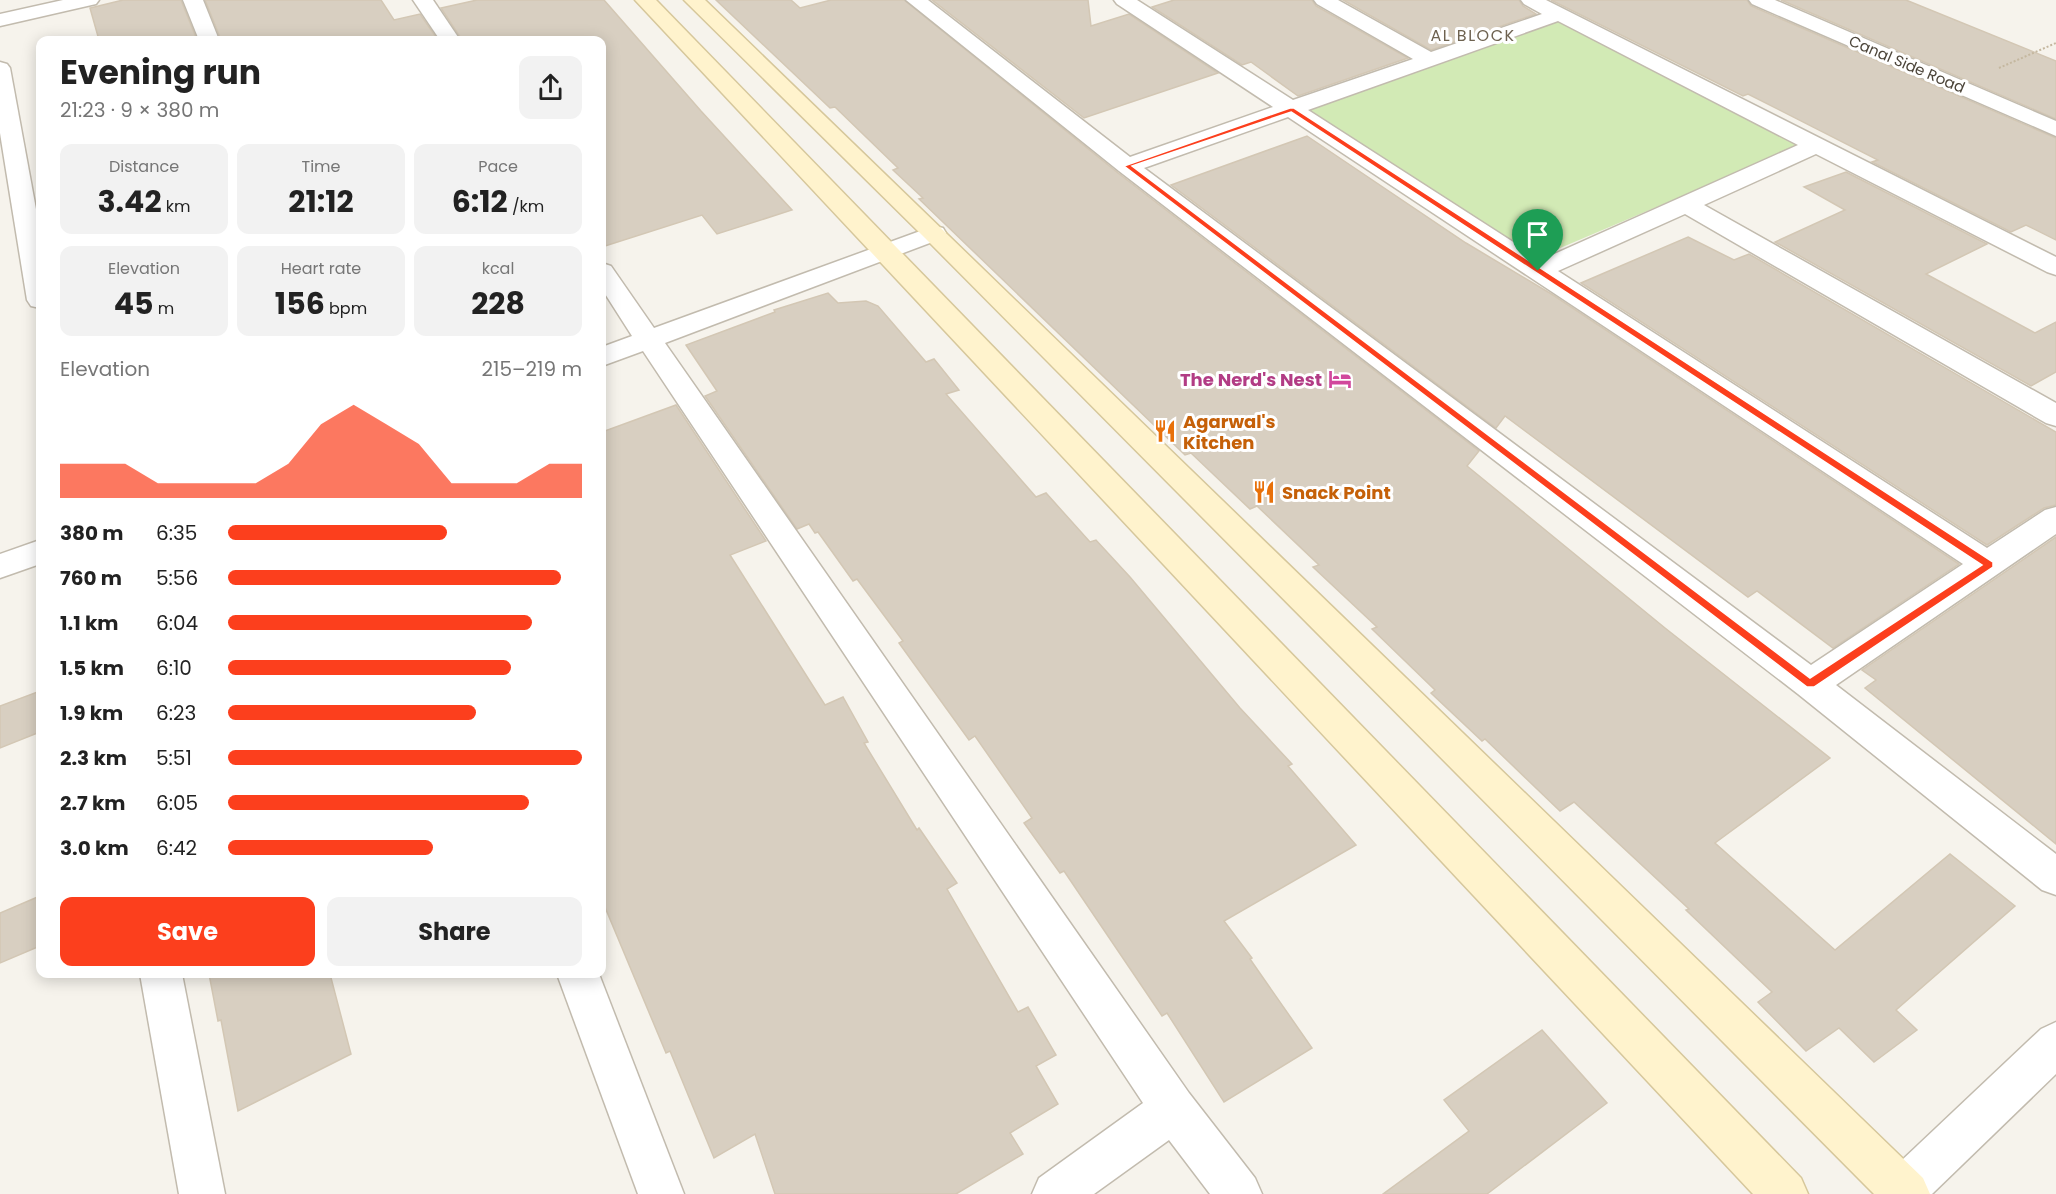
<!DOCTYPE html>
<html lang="en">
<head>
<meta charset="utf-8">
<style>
  body { margin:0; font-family:Poppins,sans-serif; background:#f2f2f2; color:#222; height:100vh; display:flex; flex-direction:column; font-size:22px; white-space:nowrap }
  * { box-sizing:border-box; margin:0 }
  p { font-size:20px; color:#767676 }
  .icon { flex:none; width:33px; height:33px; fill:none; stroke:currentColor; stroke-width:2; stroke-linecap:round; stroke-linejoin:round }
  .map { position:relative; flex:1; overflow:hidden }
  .sheet { position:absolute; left:36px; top:36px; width:570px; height:942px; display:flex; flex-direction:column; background:#fff; border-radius:12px; box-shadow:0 3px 15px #0003 }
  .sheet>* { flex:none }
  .pin { position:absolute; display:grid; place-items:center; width:51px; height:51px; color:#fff; margin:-62px -26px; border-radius:50% 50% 50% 0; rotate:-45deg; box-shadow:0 0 6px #0007 }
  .pin .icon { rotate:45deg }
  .round { display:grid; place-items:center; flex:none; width:63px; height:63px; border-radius:12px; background:#f2f2f2 }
  .head { display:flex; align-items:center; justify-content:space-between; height:102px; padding:0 24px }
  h1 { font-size:33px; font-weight:700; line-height:45px }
  .figures { display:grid; grid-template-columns:repeat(3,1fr); gap:9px; height:102px; padding:6px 24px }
  .figures div { display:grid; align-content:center; border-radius:12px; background:#f2f2f2; text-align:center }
  .figures b { font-size:30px; font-weight:700 }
  .figures small { font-size:16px; font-weight:400 }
  .figures p { font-size:16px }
  .chart { height:168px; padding:12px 24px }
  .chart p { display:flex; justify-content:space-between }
  .chart svg { width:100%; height:108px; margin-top:6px; fill:#fc3f1d; opacity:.7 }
  .primary-button { display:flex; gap:12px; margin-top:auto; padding:12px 24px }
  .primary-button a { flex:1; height:69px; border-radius:12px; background:#fc3f1d; color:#fff; font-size:24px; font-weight:700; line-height:69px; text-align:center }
  .primary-button a+a { background:#f2f2f2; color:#222 }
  ul { padding:0 24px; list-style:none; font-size:20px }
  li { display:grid; grid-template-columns:96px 72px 1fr; align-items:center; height:45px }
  li i { height:15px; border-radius:8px; background:#fc3f1d }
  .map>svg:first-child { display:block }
</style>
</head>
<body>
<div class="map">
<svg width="2056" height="1194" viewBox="0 0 2056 1194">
  <rect width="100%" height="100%" fill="#f6f3ec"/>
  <!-- green -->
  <path fill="#d2eab5" d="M1559,21l241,125 -268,114 -224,-149 141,-52z"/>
  <!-- building -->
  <g fill="#d8cfc1" stroke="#d3c7b4" stroke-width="1.5">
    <path d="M123,0h58l16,40h-98l-9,-32z"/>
    <path d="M205,0h176l13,20 26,-6 18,26h-217z"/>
    <path d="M477,0h127l97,111 91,99 -75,24 -15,-19 -100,32v-207h-140l-21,-32z"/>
    <path d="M716,0h75l9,8 31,-8h73l214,173 361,278 -12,15 198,162 165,130 -115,85 120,107 115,-96 65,52 -119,104 21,20 -43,32 -35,-34 -33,23 -48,-49 14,-10 -86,-82 3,-1 -115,-107 -14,9 -75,-72 -3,2 -51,-48 4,-3 -63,-61 5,-2 -64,-60 6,-2 -62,-59 -7,3 -59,-56 -6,2 -266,-256 4,-1 -30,-28 5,-2 -63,-61 -5,1z"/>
    <path d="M932,0h156l3,26 38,-12 89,59 -134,45z"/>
    <path d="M1174,0h138l4,6 92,52 -110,38 -47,-34 -9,3 -90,-58z"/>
    <path d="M1343,0h176l4,6 13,8 -105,36z"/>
    <path d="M1551,0h196l4,6 305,132v102l-30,-15 -15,7 -139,-70 6,-2 -130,-66 -5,2z"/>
    <path d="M1781,0h125l150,61v58z"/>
    <path d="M1307,136l159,107 87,52 406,269 -126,84 -76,-57 -9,6 -243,-181 -9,12 -325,-243z"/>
    <path d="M1846,172l141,72 -61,30 109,59 21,-11v50l-25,14 -256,-144 70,-32 -41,-23z"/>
    <path d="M1688,237l46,23 15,-6 307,178v73l-12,3 -57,37 -406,-262z"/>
    <path d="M828,293l10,10 28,-2 12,5 48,56 8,-3 25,31 -13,4 90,103 10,-4 44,49 6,-2 34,37 110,131 52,56 -4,2 68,79 -132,76 28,37 -2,1 62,89 -88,54 -57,-89 -5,3 -98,-145 -4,2 -36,-50 8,-5 -57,-82 -6,4 -70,-97 4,-2 -46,-62 -4,2 -35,-49 -3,1 -6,-9 -12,5 -92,-133 12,-5 -31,-46 89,-33 -1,-2z"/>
    <path d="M676,405l90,136 -36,14 95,150 18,-8 25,45 -4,1 53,87 2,-2 38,55 -10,6 71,123 10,-5 28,48 -20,11 22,38 -48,29 13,21 -67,40h-181l-20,-60 -41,24 -44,-107 -4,2 -64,-153v-468z"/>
    <path d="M2056,537v307l-191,-156 11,-8 -14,-10z"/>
    <path d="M40,691v41l-40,16v-42z"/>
    <path d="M40,896v50l-40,17v-50z"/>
    <path d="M209,974h121l21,80 -113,57 -17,-91 -3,1z"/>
    <path d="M1542,1030l65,73 -120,91h-104l86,-63 -25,-31z"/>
  </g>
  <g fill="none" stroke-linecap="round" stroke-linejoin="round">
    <!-- minor casing -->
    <g stroke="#c2bbae" stroke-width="3">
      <g id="minor">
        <path d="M63,0h36l-3,4 -96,22v-12z"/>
        <path d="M183,0h20l16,40h-20z"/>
        <path d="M413,0h20l27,40h-20z"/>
        <path d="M906,0h22l202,157 143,-50 -156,-103 -3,-4h23l156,100 120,-41 -96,-55 -3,-4h24l93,52 111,-38 -18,-10 -3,-4h25l510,257v18l-9,-3 -231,-118 -112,51 352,198v23l-10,-3 -361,-209 -127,57 429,277 58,-38 11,-3v27l-220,151 220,169v41l-14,-5 -244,-196 -679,-523zM1558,21l240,124 -257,115 -233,-150zM1288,117l675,447 -152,101 -667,-497z"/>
        <path d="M0,62l7,2 3,4 30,163v77l-9,-2 -4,-6 -27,-167z"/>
        <path d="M934,226l9,2 3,5 -3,5 -278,105 524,750 66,85 7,16h-52l-41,-54 -75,54h-62l7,-16 104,-75 -500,-752 -41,15v-19l30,-11 -30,-47v-26l9,3 43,62z"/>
        <path d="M40,540v24l-40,14v-24z"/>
        <path d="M140,974h42l43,220h-46z"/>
        <path d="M557,974h42l85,220h-46z"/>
      </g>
    </g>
    <!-- tertiary casing -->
    <g stroke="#c2bbae" stroke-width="3">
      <g id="tertiary">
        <path d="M1749,0h26l281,121v15l-304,-132z"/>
        <path d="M2056,1022v52l-124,120h-56l7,-16 158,-149z"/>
      </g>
    </g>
    <!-- secondary casing -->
    <g stroke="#d6c79b" stroke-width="3">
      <g id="secondary">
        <path d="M635,0h21l1145,1178 7,16h-55z"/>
        <path d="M684,0h21l1218,1178 7,16h-56l-949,-956z"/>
      </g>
    </g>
    <!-- path -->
    <path stroke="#c4b79f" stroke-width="2" stroke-dasharray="2 2" stroke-linecap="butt" d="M1999,68l57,-25"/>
    <!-- minor -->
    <use href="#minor" fill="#fff" fill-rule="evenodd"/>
    <!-- tertiary -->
    <use href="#tertiary" fill="#fff" fill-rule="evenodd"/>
    <!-- secondary -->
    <use href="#secondary" fill="#fff3cd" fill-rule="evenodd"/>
  </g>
  <!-- route -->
  <path fill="#fc3f1d" stroke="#fff" stroke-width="1.5" fill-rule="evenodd" d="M1290,108h4l699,454v5l-179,120h-7l-683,-521zM1291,112l691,453 -172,113 -678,-512z"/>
  <!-- icons -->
  <defs>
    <g id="hotel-bare" transform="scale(1.8)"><path d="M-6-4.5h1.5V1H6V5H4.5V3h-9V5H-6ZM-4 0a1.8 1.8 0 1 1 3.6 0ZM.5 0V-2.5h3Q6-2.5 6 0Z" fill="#d1479c" stroke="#fff" stroke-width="2.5" paint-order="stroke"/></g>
    <g id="restaurant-bare" transform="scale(1.8)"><path d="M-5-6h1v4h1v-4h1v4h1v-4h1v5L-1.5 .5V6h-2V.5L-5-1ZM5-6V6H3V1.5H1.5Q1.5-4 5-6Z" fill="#e8710a" stroke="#fff" stroke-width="2.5" paint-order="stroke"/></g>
  </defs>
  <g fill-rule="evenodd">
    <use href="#hotel-bare" x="1340" y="379"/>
    <use href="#restaurant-bare" x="1165" y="431"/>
    <use href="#restaurant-bare" x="1264" y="492"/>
  </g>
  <g text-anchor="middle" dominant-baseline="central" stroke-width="6" stroke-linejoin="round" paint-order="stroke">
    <!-- far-street labels -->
    <g font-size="15" fill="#4b4439" stroke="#fff">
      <text transform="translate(1907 64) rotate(23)">Canal Side Road</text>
    </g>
    <!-- far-neighbourhood labels -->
    <g font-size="16" letter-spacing="1.5" fill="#6e6250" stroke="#fff">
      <text x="1473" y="35">AL BLOCK</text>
    </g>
    <!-- hotel labels -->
    <g font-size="18" font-weight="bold" fill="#b23c85" stroke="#fff" text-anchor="end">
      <text x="1322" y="379">The Nerd's Nest</text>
    </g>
    <!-- food labels -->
    <g font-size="18" font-weight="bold" fill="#c56008" stroke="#fff" text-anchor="start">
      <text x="1183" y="421">Agarwal's<tspan x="1183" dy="21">Kitchen</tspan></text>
      <text x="1282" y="492">Snack Point</text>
    </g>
  </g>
</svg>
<div class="pin" style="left:1538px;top:271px;background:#1e9e55"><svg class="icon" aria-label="arrive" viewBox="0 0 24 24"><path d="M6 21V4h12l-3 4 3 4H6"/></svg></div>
<section class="sheet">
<div class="head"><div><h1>Evening run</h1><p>21:23 · 9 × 380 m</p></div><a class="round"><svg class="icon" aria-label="share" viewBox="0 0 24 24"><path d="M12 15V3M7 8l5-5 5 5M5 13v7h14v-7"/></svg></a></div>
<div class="figures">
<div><p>Distance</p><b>3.42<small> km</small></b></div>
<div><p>Time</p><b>21:12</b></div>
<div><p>Pace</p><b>6:12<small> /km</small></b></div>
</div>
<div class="figures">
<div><p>Elevation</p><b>45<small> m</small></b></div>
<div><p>Heart rate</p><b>156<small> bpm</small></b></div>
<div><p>kcal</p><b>228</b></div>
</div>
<div class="chart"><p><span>Elevation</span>215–219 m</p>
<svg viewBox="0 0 160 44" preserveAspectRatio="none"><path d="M0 44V30L10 30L20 30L30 38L40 38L50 38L60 38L70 30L80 14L90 6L100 14L110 22L120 38L130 38L140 38L150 30L160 30V44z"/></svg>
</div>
<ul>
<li><b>380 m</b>6:35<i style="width:62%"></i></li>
<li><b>760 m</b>5:56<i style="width:94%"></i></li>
<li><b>1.1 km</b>6:04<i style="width:86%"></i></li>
<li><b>1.5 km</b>6:10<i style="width:80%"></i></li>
<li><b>1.9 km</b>6:23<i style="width:70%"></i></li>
<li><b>2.3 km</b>5:51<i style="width:100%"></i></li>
<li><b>2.7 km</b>6:05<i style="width:85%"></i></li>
<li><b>3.0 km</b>6:42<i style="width:58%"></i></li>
</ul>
<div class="primary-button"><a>Save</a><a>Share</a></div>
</section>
</div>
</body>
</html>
